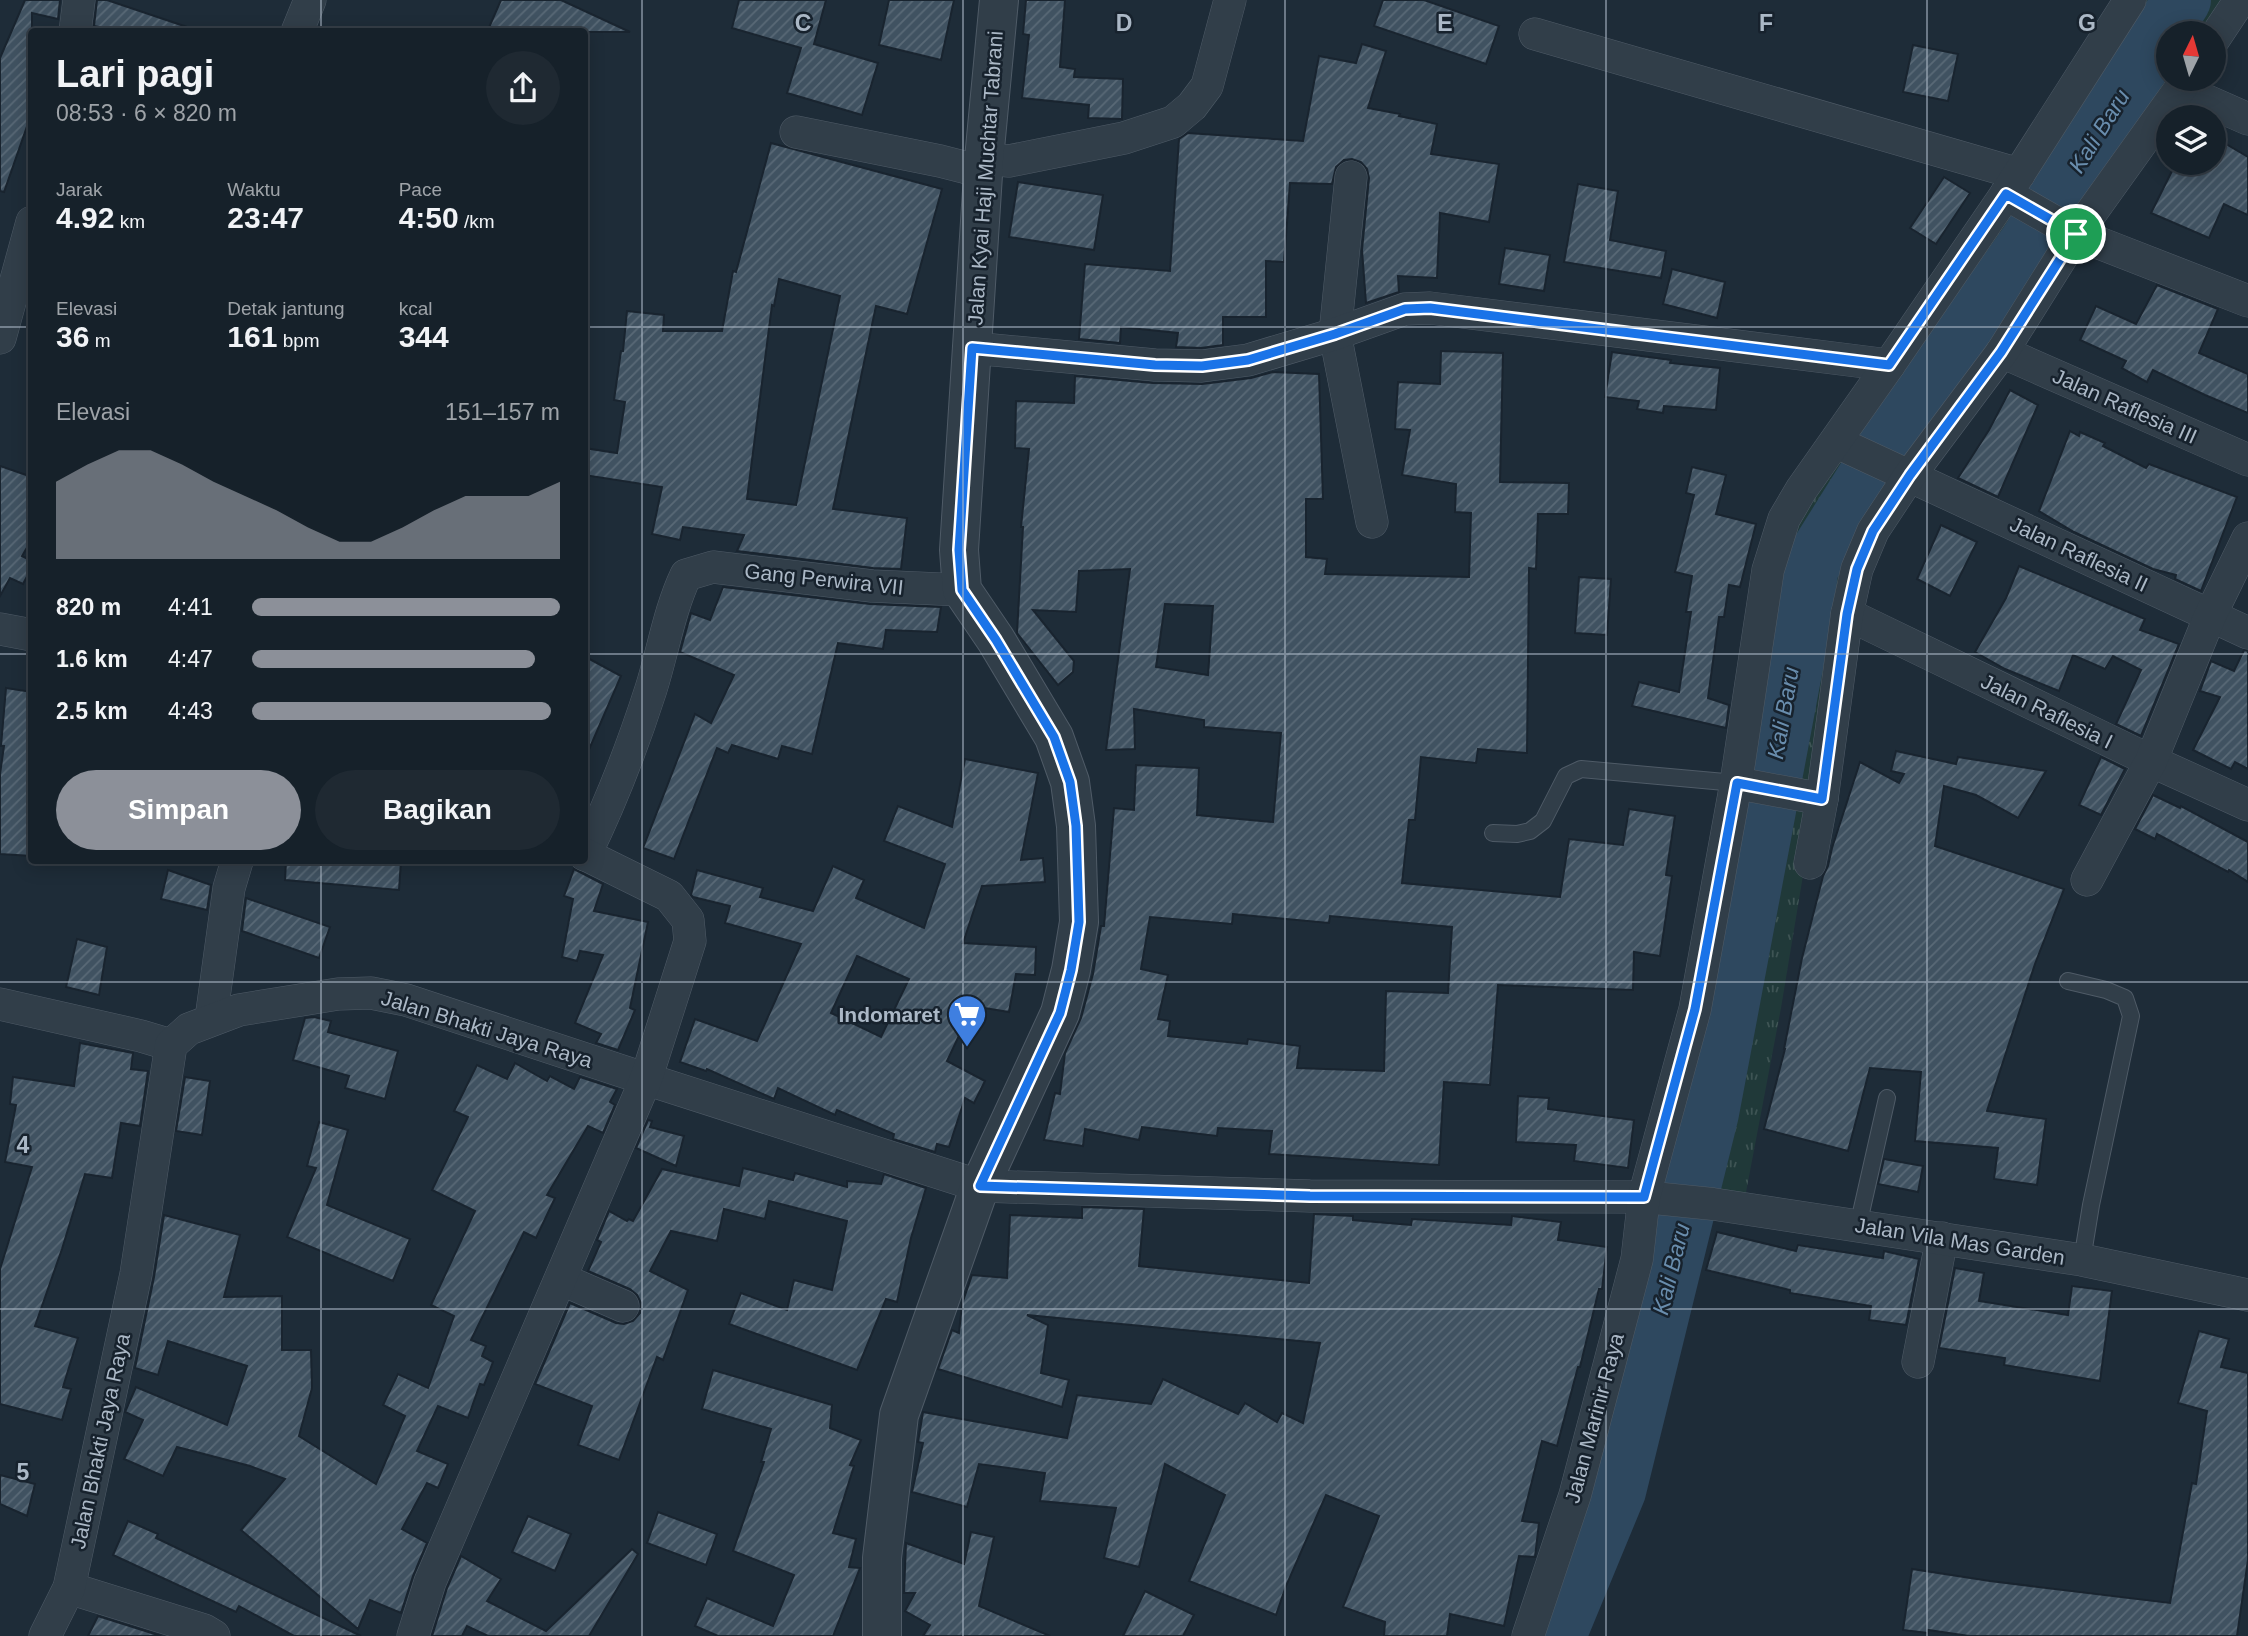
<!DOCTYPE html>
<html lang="id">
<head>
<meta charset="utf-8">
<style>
  body { margin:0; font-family:Helvetica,sans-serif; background:#1f2932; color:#f1f3f6; height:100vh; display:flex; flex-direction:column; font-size:26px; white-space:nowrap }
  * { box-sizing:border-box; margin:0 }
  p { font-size:23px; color:#9ea3a8 }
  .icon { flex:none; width:38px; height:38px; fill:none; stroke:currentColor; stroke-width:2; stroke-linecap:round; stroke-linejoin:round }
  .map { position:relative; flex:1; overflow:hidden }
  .drawer { position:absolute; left:28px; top:28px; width:560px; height:836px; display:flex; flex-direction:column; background:#16212a; border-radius:7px; box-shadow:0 4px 18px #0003,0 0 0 2px #353e47 }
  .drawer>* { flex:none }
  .needle { width:46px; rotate:5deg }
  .tools { position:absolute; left:2156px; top:21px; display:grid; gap:14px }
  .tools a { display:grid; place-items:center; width:70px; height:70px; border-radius:50%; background:#16212a; box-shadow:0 4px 18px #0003,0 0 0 2px #353e47; font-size:35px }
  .pin { position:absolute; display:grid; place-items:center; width:60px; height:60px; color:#fff; margin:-30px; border:4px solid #fff; border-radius:50%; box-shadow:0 2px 7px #0007 }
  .round { display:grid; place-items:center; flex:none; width:74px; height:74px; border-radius:37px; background:#1f2932 }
  .headline { display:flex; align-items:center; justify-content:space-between; height:119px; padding:0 28px }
  h1 { font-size:38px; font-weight:800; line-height:52px }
  .stats { display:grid; grid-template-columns:repeat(3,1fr); gap:10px; height:119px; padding:7px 28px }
  .stats div { display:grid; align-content:center }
  .stats b { font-size:30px; font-weight:800 }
  .stats small { font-size:19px; font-weight:400 }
  .stats p { font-size:19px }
  .chart { height:196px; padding:14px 28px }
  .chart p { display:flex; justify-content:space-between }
  .chart svg { width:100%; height:126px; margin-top:7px; fill:#8c9099; opacity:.7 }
  .action { display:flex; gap:14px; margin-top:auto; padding:14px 28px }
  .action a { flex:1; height:80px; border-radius:42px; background:#8c9099; color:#fff; font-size:28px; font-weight:800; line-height:80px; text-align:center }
  .action a+a { background:#1f2932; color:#f1f3f6 }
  ul { padding:0 28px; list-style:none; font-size:23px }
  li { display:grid; grid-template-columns:112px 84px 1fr; align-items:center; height:52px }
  li i { height:18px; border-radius:9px; background:#8c9099 }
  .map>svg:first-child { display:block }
</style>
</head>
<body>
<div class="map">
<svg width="2248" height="1636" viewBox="0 0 2248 1636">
  <defs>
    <pattern id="grass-tufts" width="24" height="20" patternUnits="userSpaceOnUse" patternTransform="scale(1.75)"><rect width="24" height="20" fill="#203939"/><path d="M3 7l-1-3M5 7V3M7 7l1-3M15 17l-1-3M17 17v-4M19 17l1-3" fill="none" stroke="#3e5454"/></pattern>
    <pattern id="building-hatch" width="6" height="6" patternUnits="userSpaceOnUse" patternTransform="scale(1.75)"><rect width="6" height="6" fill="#405261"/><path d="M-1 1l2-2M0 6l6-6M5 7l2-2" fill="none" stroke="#596976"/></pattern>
  </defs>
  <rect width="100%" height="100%" fill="#1e2c38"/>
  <!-- grass -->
  <path fill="url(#grass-tufts)" d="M2130,0h102l-21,33h-43v46l-301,448 -51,270 -35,211 -38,200 -99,-11 124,-627z"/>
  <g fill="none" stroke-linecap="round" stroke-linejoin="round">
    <!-- river -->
    <path stroke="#2e485f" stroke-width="58" d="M1557,1636l60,-145 93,-378 86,-457 14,-89 89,-142 129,-182 154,-243"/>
  </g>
  <!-- building -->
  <g fill="url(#building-hatch)" stroke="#19242f" stroke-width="2" fill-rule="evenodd">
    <path d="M25,0h35l-2,19 -26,-6v99l-28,80 -4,-1v-133z"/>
    <path d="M97,0h10l80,27 -1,5h-88l1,-5 -5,-1z"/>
    <path d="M501,0h60l69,32h-143z"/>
    <path d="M739,0h87l-12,44 64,19 -16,52 -75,-22 14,-45 -69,-20z"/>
    <path d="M889,0h65l-13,60 -62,-15z"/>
    <path d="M1026,0h39l-5,67 15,2 -1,8 49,2 -1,40 -34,-1 1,-13 -67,-7 7,-63 -6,-1z"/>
    <path d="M1383,0h41l75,26 -13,38 -112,-38z"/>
    <path d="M1362,44l24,7 -18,57 32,6 -1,2 38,8 -6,30 68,10 -10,58 -49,-9 -3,65 -39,-2 1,16 -33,11 -4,-53 7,-72 -2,-9 -6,-7 -9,-3 -8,1 -8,7 -4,17 -42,-1 -6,79 -18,-1v56h-43v28l-22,3 -25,-1 2,-14 -57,-6 -1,16 -41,-4 6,-75 85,7 9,-132 9,-6 115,8 16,-85 37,7z"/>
    <path d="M1913,45l45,9 -10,47 -45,-9z"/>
    <path d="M2214,137l34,20v58l-24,-11 -15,34 -58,-25 25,-50h38z"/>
    <path d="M771,143l171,46 -35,125 -31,-8 -43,203 74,9 -6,51 -28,-1 -136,-17 7,-16 -61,-8 -3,13 -28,-6 10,-47 -78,-12v-27l33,5 8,-51 -11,-2 7,-49h2l4,-40 37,4 -1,16h59l11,-60 3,1zM779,279l61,17 -44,209 -49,-6 25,-194 2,1z"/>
    <path d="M1944,177l26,16 -34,51 -26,-16z"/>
    <path d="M1018,182l85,13 -9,55 -85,-13z"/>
    <path d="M1578,184l40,7 -8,49 56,11 -5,27 -97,-16z"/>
    <path d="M1505,248l45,7 -6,36 -45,-7z"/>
    <path d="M1672,269l53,13 -8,36 -54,-14z"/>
    <path d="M2157,285l61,24 -19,44 49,21v39l-43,-18 -52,-25 -6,12 -25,-14 4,-7 -46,-21 16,-34 40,18z"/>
    <path d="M1441,351l62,2 -3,129 69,1 -1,31h-30l-2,55 -7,-1 -2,185 -49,-4 -2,14 -55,-6 -6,63h-6l-7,63 158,14 9,-58 54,6 6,-36 46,7 -9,59 6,1 -12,80 -26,-4 -1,38 -135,-5 -8,100 -46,-3 -5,83 -170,-11 3,-23 -54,-3 -1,8 -75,-9 -3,13 -54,-11 -2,17 -39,-6 11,-47 5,1 5,-41 16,-35 12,-44 8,-48h3l10,-118 20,2 2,-45 63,3 -2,47 76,7 8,-89 -77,-6v-7l-70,-11 1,40 -29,1 24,-181 -51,2 -3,41 -43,-2 41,51 -1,11 -15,13 -41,-52 6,-106h-2l8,-78 -14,-1 1,-47 58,2 1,-27 78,7 49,1 49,-6 22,-6 46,2 4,125h-17v58l21,2 -2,15 144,3 2,-64 -16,-1 1,-28 -54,-9 8,-45 -15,-1 3,-47 42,2zM1165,604l48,2 -5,69 -52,-8zM1233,914l96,9 1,-7 122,11 -4,66 -62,-2 -2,80 -87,-3 3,-22 -52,-7 -1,5 -79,-8 2,-15 -12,-2 10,-44 -27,-6 9,-52 82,7z"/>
    <path d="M1612,352l59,8 -1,3 50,5 -4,42 -52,-4 -1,7 -26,-4 2,-8 -34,-4z"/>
    <path d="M2010,390l28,15 -40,92 -40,-19 31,-48z"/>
    <path d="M2070,431l9,5 1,-4 25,11 -2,3 43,22 3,-4 88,33 -36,94 -26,-12 1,-4 -23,-6 -79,-37 -35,-21z"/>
    <path d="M0,466l32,11v62l-10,17 10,5v6l-9,17 -13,-6 -10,18z"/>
    <path d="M1692,467l34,8 -10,39 40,10 -16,63 -11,-2 -5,32h-5l-11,81 21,7 -3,23 -94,-22 7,-24 40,10 12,-80h-5l6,-36 -17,-4 19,-77 -8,-2z"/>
    <path d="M1941,525l36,17 -27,54 -33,-17z"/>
    <path d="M2019,566l126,53 -5,11 39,14 -38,92 -25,-12 25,-54 -28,-14 -8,13 -32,-14 -14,36 -54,-22 -30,-17 31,-54z"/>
    <path d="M1579,577l32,2 -4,56 -32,-2z"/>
    <path d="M723,587l147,17 71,3 -4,25 -51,-2 -3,19 -45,-6 -26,111 -30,-8 -4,13 -46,-14 -4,8 -11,-5 -43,111 -31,-11 52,-134 16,9 23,-48 -54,-23 11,-39 19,7z"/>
    <path d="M2244,650l4,1v118l-13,-7 -4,7 -38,-19 27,-53 -20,-6 11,-30 23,10z"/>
    <path d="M584,656l37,20 -37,85z"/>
    <path d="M6,688l26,4v164l-32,-2v-80l4,-28h-3z"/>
    <path d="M1896,751l60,13 2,-7 88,14 -28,47 -42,-23 -32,-9 -9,60 129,43 -29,75 -48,147 59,8 -9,66 -43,-6 4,-31 -83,-7 6,-69 -51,-4 -22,83 -84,-22 21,-80h-1l18,-91 21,-82 5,-10 4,-18 28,-86 39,21 5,-9 -13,-3z"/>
    <path d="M2101,757l24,12 -24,46 -22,-10z"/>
    <path d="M965,759l73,14 -17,87 22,-2 2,24 -63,4 -19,57 73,4 -1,28 -19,-1 -7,38 -36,-6 -26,55 38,20 -11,22 -9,-5 -16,49 -12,-3 -2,8 -42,-13 1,-5 -57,-24 -2,5 -57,-27 -4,11 -67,-30 -1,2 -26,-9 15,-43 62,22 44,-97 -76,-21 5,-17 -37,-9 -2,-2 6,-25 66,18 -3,9 53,14 20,-45 31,14 -8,18 68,30 21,-64 -61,-23 14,-35 54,21zM857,956l52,23 -28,58 -50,-24z"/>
    <path d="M2153,795l27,13 1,-2 67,36v40l-19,-12 -1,2 -71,-38 -2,5 -20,-10z"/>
    <path d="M286,861h115l-2,29 -114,-10z"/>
    <path d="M574,869l29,15 -9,27 54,11 -18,86 5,2 -17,40 -22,-7 5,-9 -26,-11 28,-68 -23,-4 -3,10 -15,-4 11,-58 -9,-3z"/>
    <path d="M168,870l43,15 -4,25 -46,-11z"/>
    <path d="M246,898l84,29 -11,31 -77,-27z"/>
    <path d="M77,939l30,8 -8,48 -33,-8z"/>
    <path d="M314,1017l17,4 -3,11 70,19 -13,48 -40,-11 4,-12 -56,-16 12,-42z"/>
    <path d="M80,1043l53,10 -2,16 17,2 -8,55 -19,-3 -9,55 -27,-4 -23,75 -27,77 43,12 -15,49 8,2 -9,31 -62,-16v-135l32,-102 -27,-5 11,-57 -6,-1 3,-27 61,9z"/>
    <path d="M515,1063l32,18 3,-5 24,13 6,-12 37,12 -7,13 5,3 -12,28 -15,-7 -41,69 8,3 -19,40 -12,-6 -53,108 15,6 -4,10 11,6 -9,23 -4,-1 -12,34 -30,-12 -21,45 31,13 -10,24 -11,-5 -25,46 25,14 -14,33 -12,37 -31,-13 -12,29 -117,-99 44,-51 -35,-13 -73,-19 -14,29 -39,-17 19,-39 -18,-8 11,-25 91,38 20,-59 -79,-25 -10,34 -23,-7 19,-91 10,-62 76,20 -16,62 58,-1v54h29l1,38 -13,48 77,48 29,-68 -22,-11 15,-31 30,14 26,-72 -23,-11 44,-94 -43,-21 36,-73 -14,-6 23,-46 30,14z"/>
    <path d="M185,1077l25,4 -8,54 -26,-4z"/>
    <path d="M1518,1096l31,2 -1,11 86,11 -6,48 -54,-7 2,-16 -60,-3z"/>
    <path d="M648,1120l4,1 -2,6 34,9 -8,30 -40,-18z"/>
    <path d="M319,1122l29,8 -21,75 83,34 -17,42 -106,-44 29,-69 -9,-2z"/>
    <path d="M1884,1159l39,7 -5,26 -40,-8z"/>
    <path d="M743,1168l50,12 2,-7 52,14v-6l34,3 3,-10 42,14 -15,50 -14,64 -11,-3 -29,71 -128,-46 12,-31 46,17 7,-30 38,10 15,-69 -78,-20 -4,18 -41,-10 -7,32 -46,-10 -21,40 38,19 -25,70 -6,-3 -38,103 -41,-15 14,-39 -57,-22 35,-81 46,20 8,1 9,-3 7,-8 1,-10 -4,-8 -7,-6 -42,-18 13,-29 -4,-2 12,-29 18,10 2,-2 4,2 29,-52 77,17z"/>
    <path d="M1082,1207l62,2 -5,57 170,17 5,-69 39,2v4l58,5 1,-6 99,6 1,-9 49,6 -3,18 49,7 -5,42h-3l-19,78h-2l-21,79 -15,-5 -20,80 17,2 -4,34 -16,-1 -15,70 -54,-12 -3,22h-63l1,-14 -42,-15 36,-91 -53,-21 -40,91 -10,29 -87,-34 36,-86 -60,-31 -26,103 -35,-9 12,-50 -76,-7 5,-28 -66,-9 -12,43 -55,-15 11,-49 -5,-1 5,-30 144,26 10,-43 74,9 12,-25 75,35 7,-11 32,19 5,-9 21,10 17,-80 -293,-28 21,10 -7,48 28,7 -7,27 -124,-38 14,-39 7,3 3,-29 10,-29 35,3 3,-63 72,3z"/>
    <path d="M1717,1232l79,19 2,-6 85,13 1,-7 35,8 -13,66 -37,-5 2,-14 -81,-13v-3l-84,-20z"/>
    <path d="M1955,1268l29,5 -5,28 89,14 4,-29 40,5 -12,90 -96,-16 1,-7 -66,-10z"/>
    <path d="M2199,1331l30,8 -8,28 27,6v187l-11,76h-268l-41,-6v3l-25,-3 9,-61 78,12 180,22 22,-120 4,1 11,-73 -29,-8z"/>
    <path d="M713,1370l119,35 -2,23 31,12 -11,25 4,1 -21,67 23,6 -7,28 11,1 -27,68h-115l-23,-10 12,-28 66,28 21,-51 -61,-24 31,-89h-3l10,-33 -69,-20z"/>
    <path d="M0,1475l35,9 -8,32 -27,-12z"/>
    <path d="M658,1512l59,22 -11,31 -59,-22z"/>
    <path d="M528,1516l43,18 -16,37 -43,-19z"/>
    <path d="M128,1521l30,13 -2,4 205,98h-67l-55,-30 -3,6 -123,-57z"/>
    <path d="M971,1532l23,5 -15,69 71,30h-127l7,-11 -25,-14 10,-18h-11l2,-50 58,21z"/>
    <path d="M632,1549l6,5 -49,82h-101l-21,-10 -5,10h-30l15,-48 14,-32 40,23 -14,22 59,30z"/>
    <path d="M1145,1591l49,24 -11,21h-60z"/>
    <path d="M98,1616l63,20h-73z"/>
  </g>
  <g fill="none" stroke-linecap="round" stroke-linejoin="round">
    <!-- service casing -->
    <g stroke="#4f5b67" stroke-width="18">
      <g id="service">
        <path d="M1493,833l24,1 13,-3 13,-10 23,-45 15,-7 155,14"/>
        <path d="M2068,981l38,9 19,8 6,18 -40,189 -9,55"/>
        <path d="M1858,1226l29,-128"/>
      </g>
    </g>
    <!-- minor casing -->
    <g stroke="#4f5b67" stroke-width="33">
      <g id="minor">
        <path d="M75,32l4,-32"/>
        <path d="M297,32l13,-32"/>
        <path d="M1535,34l484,140"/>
        <path d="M2214,39l26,-39"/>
        <path d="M2180,89l68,30"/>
        <path d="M796,132l144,29 43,11"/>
        <path d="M984,159l25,2 115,-23 49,-16 19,-16 15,-20 23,-86"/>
        <path d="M1351,177l-16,157 37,188"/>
        <path d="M2006,194l70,40 172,67"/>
        <path d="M0,338l32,-116"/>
        <path d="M972,348l183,17 47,1 46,-6 87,-26 70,-25 25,-1 459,57"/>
        <path d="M2002,352l246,108"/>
        <path d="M1836,442l412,191"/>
        <path d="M1847,614l304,147 97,44"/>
        <path d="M0,629l32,6"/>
        <path d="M1736,783l86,16"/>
        <path d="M585,855c26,-53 48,-110 66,-166 12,-38 18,-78 35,-114l27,-8 159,19 90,4"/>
        <path d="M1810,863l12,-64 25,-185 10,-45 16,-38 37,-56 92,-123 74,-118 111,-155"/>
        <path d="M2087,880l64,-119 59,-145 38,-78"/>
        <path d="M0,1004l141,32 30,9"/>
        <path d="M211,1019l18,-131 8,-27"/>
        <path d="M561,1279l62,27"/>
        <path d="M1918,1362l24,-124"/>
        <path d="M69,1588l135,42 10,6"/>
        <path d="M45,1636l24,-48 67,-314 35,-229 18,-16 50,-19 99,-16 33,-1 35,7 240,79 334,107 330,10 334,1 69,7 369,56 166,35"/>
        <path d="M413,1636l17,-54 216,-503 44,-138 -2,-21 -19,-24 -85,-42"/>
        <path d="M1528,1636l47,-141 62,-236 7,-62 51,-188 41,-226 32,-213 16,-51 17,-29 88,-125 117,-171 124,-194"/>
      </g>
    </g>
    <!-- tertiary casing -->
    <g stroke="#4f5b67" stroke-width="40">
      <path id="tertiary" d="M882,1636v-78l17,-143 81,-229 80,-173 11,-43 8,-48 -3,-96 -6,-44 -16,-45 -58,-97 -34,-50 -3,-40 25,-391 15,-159"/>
    </g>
    <!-- service -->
    <use href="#service" stroke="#313e49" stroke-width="16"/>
    <!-- minor -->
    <use href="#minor" stroke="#313e49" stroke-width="32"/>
    <!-- tertiary -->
    <use href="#tertiary" stroke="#313e49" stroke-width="38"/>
  </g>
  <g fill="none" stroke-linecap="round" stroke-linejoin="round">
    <!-- route casing -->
    <g stroke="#fff" stroke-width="14">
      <path id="route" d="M2006,194l70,40 -75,118 -91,123 -37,56 -16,38 -10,45 -25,185 -85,-16 -42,226 -51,188 -334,-1 -330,-10 80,-173 11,-43 8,-48 -3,-96 -6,-44 -16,-45 -58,-97 -34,-50 -3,-40 13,-202 183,17 47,1 46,-6 87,-26 70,-25 25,-1 459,57z"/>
    </g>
    <!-- route -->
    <use href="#route" stroke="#1a73e8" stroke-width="9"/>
  </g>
  <!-- grid -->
  <path fill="none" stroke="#abb8c6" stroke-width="2" stroke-opacity="0.55" d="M321,0v32M642,0v1636M963,0v1636M1285,0v1636M1606,0v1636M1927,0v1636M0,327h32M584,327h1664M0,654h32M584,654h1664M321,861v775M0,982h2248M0,1309h2248"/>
  <!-- icons -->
  <defs>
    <g id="supermarket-pin" transform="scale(2.0125)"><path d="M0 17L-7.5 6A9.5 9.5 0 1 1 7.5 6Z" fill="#3f7fe0" stroke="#17222d"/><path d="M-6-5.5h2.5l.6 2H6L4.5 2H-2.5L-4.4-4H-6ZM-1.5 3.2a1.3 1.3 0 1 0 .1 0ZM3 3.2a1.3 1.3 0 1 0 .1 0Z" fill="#fff"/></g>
  </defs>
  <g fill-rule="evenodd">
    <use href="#supermarket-pin" x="967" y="1014"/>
  </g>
  <g text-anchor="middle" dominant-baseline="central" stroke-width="5" stroke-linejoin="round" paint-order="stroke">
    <!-- street labels -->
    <g font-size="21" fill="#abb8c6" stroke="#17222d">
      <text transform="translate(985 178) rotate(-86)">Jalan Kyai Haji Muchtar Tabrani</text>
      <text transform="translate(2125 406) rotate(24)">Jalan Raflesia III</text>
      <text transform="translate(2079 554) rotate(25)">Jalan Raflesia II</text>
      <text transform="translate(824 579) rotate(6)">Gang Perwira VII</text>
      <text transform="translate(2047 711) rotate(26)">Jalan Raflesia I</text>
      <text transform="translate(487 1029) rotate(17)">Jalan Bhakti Jaya Raya</text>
      <text transform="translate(1960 1241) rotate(9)">Jalan Vila Mas Garden</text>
      <text transform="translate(1594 1418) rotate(-75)">Jalan Marinir Raya</text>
      <text transform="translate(100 1441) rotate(-78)">Jalan Bhakti Jaya Raya</text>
    </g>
    <!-- poi labels -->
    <g font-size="21" font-weight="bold" fill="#abb8c6" stroke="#17222d" text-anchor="end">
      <text x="940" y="1014">Indomaret</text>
    </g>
    <!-- water labels -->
    <g font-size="23" font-style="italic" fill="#698dad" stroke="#17222d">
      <text transform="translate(2099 131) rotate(-58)">Kali Baru</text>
      <text transform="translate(1783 713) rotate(-80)">Kali Baru</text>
      <text transform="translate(1671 1269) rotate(-76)">Kali Baru</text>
    </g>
  </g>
  <g font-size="23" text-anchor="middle" font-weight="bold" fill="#abb8c6" stroke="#17222d" stroke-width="5" stroke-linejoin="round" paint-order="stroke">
    <text x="803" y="31">C</text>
    <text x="1124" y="31">D</text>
    <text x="1445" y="31">E</text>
    <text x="1766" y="31">F</text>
    <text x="2087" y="31">G</text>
    <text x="23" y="1153">4</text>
    <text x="23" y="1480">5</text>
  </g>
</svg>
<div class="tools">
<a><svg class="needle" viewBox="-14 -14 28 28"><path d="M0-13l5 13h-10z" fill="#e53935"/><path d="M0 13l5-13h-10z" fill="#9ea3a8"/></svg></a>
<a><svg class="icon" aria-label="layers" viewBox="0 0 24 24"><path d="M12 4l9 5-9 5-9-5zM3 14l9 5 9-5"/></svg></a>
</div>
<div class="pin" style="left:2076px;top:234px;background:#1e9e55"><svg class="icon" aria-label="arrive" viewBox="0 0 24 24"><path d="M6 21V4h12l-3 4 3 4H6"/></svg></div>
<section class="drawer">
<div class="headline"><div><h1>Lari pagi</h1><p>08:53 · 6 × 820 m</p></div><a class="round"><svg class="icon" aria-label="share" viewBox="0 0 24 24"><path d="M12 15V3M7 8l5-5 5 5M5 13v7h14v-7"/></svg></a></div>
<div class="stats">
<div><p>Jarak</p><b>4.92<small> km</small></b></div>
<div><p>Waktu</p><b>23:47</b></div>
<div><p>Pace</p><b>4:50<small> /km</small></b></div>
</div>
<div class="stats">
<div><p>Elevasi</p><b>36<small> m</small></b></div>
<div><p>Detak jantung</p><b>161<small> bpm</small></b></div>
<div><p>kcal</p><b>344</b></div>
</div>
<div class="chart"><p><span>Elevasi</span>151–157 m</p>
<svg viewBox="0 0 160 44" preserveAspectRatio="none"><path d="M0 44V17L10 11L20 6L30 6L40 11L50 17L60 22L70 27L80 33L90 38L100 38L110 33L120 27L130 22L140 22L150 22L160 17V44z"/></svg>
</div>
<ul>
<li><b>820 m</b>4:41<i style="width:100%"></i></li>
<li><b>1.6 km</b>4:47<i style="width:92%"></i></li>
<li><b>2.5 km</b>4:43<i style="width:97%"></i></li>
</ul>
<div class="action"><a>Simpan</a><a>Bagikan</a></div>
</section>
</div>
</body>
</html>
